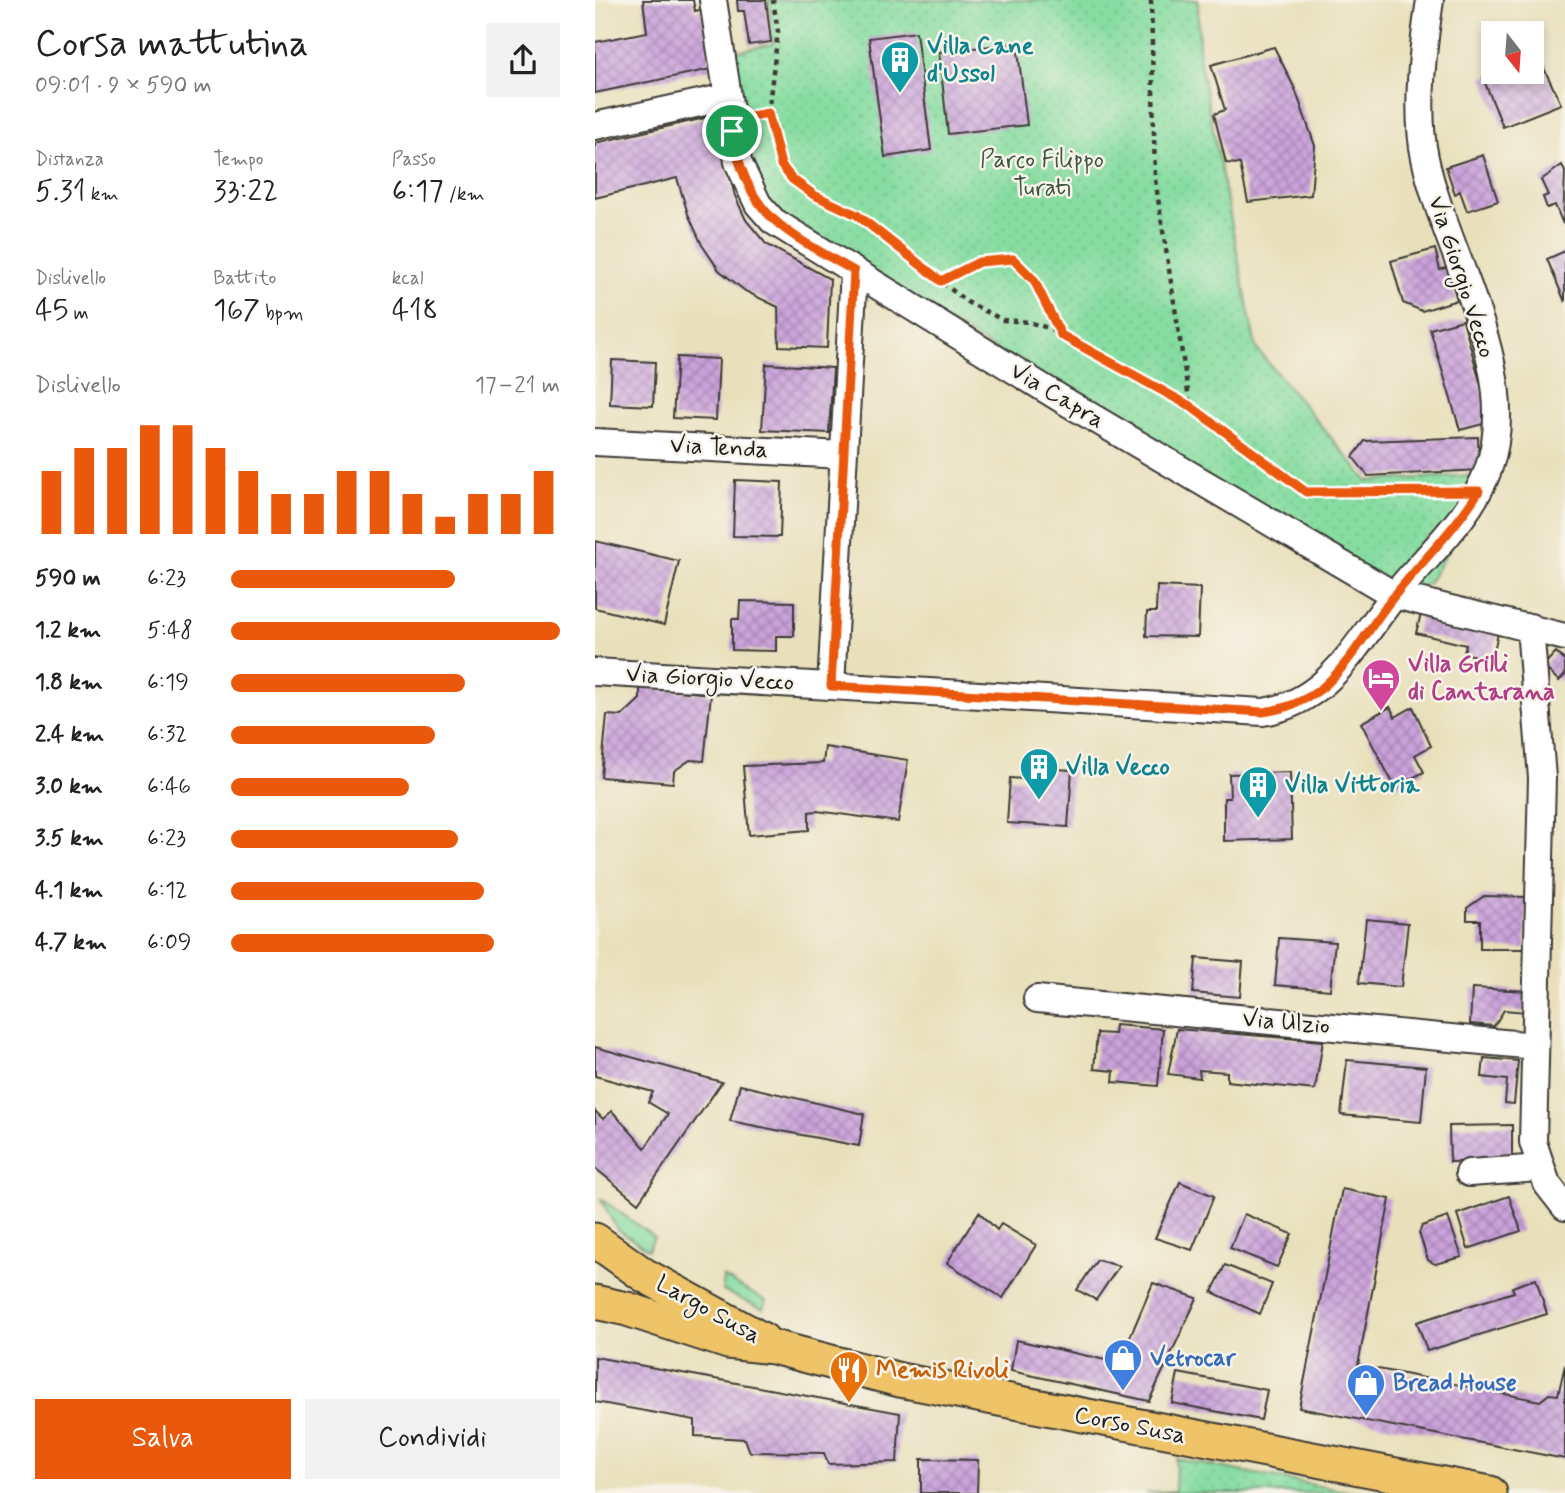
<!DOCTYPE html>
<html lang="it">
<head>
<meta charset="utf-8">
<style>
  body { margin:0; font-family:Mynerve,sans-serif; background:#f2f2f2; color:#222; height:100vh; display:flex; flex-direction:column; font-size:26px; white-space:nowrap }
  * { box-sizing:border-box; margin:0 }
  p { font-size:23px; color:#767676 }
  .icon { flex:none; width:38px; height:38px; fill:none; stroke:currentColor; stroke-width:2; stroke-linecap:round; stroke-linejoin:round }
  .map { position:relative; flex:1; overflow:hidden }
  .side { display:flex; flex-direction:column; background:#fff; width:595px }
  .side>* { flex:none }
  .needle { width:46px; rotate:163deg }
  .fabs { position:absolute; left:886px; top:21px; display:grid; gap:14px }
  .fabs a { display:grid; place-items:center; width:63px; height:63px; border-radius:0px; background:#fff; box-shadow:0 4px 10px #0003; font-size:35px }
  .pin { position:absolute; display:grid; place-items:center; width:60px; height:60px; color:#fff; margin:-30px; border:4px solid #fff; border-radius:50%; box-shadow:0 2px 7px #0007 }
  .round { display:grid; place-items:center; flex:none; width:74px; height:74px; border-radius:0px; background:#f2f2f2 }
  .headline { display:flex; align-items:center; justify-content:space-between; height:119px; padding:0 35px }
  h1 { font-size:38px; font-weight:600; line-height:52px }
  .metrics { display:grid; grid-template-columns:repeat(3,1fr); gap:10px; height:119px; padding:7px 35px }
  .metrics div { display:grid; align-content:center }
  .metrics b { font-size:30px; font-weight:600 }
  .metrics small { font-size:19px; font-weight:400 }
  .metrics p { font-size:19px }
  .chart { height:196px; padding:14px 35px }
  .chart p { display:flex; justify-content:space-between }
  .chart svg { width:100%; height:126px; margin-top:7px; stroke:#ea580c; stroke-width:6 }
  .action { display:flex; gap:14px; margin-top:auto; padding:14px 35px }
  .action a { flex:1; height:80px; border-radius:0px; background:#ea580c; color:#fff; font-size:28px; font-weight:600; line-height:80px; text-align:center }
  .action a+a { background:#f2f2f2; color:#222 }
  ul { padding:0 35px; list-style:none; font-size:23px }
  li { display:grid; grid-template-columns:112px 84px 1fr; align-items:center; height:52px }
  li i { height:18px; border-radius:9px; background:#ea580c }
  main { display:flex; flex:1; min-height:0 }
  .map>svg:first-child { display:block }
</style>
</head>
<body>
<main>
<section class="side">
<div class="headline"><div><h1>Corsa mattutina</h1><p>09:01 · 9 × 590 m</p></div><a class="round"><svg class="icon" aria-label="share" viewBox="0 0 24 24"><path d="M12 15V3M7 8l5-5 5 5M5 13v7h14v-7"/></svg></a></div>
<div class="metrics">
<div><p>Distanza</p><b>5.31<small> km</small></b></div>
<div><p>Tempo</p><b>33:22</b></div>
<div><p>Passo</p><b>6:17<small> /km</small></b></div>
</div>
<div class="metrics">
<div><p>Dislivello</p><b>45<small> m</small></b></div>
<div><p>Battito</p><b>167<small> bpm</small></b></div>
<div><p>kcal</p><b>418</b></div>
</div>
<div class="chart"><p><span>Dislivello</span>17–21 m</p>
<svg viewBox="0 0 160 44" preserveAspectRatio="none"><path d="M5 44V22M15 44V14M25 44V14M35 44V6M45 44V6M55 44V14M65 44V22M75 44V30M85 44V30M95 44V22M105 44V22M115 44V30M125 44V38M135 44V30M145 44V30M155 44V22"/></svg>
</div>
<ul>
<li><b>590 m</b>6:23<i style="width:68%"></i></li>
<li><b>1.2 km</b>5:48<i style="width:100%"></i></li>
<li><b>1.8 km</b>6:19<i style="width:71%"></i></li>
<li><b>2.4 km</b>6:32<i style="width:62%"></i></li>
<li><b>3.0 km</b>6:46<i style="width:54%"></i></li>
<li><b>3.5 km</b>6:23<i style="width:69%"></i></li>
<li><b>4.1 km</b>6:12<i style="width:77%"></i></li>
<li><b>4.7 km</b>6:09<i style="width:80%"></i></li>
</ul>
<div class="action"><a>Salva</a><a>Condividi</a></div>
</section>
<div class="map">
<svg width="970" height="1493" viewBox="0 0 970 1493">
  <defs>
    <pattern id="park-dots" width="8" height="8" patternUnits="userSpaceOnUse" patternTransform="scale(1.75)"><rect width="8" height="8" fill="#87dda1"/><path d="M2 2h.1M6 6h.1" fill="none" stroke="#74bd8a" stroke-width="1.8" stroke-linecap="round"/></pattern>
    <pattern id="building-cross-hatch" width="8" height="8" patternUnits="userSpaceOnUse" patternTransform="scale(1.75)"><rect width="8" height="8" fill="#cba3dc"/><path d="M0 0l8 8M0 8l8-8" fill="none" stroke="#a484b2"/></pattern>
  </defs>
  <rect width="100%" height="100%" fill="#f7f3e8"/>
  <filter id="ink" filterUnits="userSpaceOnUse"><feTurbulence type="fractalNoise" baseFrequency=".0143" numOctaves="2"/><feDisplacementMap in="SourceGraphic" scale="14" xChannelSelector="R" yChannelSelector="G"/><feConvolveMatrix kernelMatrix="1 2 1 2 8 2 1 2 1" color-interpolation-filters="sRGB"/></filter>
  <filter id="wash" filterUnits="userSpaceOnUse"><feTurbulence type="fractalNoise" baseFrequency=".00686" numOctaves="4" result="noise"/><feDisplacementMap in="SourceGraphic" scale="28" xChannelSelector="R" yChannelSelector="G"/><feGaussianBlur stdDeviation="1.57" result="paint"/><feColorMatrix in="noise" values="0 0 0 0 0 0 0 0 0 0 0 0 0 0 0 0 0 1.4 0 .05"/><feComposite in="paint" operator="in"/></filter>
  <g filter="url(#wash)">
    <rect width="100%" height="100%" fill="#e9e0bb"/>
    <!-- green -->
    <g fill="#87dda1" stroke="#527c5e" stroke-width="2">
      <path d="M5,1198l54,39 -6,13 -31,-21z"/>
      <path d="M128,1277l43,24 -3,8 -40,-18z"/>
    </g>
    <!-- park -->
    <g fill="url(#park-dots)" stroke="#527c5e" stroke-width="2">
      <path d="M174,0h429l1,58 57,290 111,133 127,-7 -66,110 -33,8 -596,-361 -44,-43 -27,-135 45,-9z"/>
      <path d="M581,1459h1l178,34h-209l29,-2z"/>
    </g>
    <g id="blocks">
      <!-- building -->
      <g fill="url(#building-cross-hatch)">
        <path d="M48,0h50l2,11 9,-2 7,60 -116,24v-51l52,-10z"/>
        <path d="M142,0h29l5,42 -22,3 -5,-34h-6z"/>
        <path d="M321,32l15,118 -46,7 -16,-119z"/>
        <path d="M422,43l10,82 -79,9 -9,-82z"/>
        <path d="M679,47l21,42 20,57 -4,49 -63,7 -8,-38 -14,-1 -12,-49 11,-4 -14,-45z"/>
        <path d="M943,56l23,48 -58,23 -20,-49 15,-6h33v-14z"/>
        <path d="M119,116l21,80 11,24 20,24 64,35 -3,69 -48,-2 -1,-39 -33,-16 -26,-21 -17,-25 -14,-31 -11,-36 -82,20v-55z"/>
        <path d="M888,155l15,46 -31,10 -7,-20 -5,3 -9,-27z"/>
        <path d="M967,165l3,7 -2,52 -8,-19 -8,3 -4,-11 5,-2 -7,-15z"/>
        <path d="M840,249l5,21 8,-3 9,33 -35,11 -19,-8 -12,-42z"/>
        <path d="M970,251v51l-18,-43z"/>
        <path d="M868,320l28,102 -31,8 -30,-101z"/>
        <path d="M82,357l42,2 -3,61 -43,-2z"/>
        <path d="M17,360l43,2 -2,44 -43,-2z"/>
        <path d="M171,364l67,4 -4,65 -67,-3z"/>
        <path d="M883,437l1,33 -111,6 -15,-19 12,-16z"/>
        <path d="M140,480l47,2 -2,55 -47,-1z"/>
        <path d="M0,541l84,20 -15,64 -69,-17z"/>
        <path d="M562,586l43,2 -2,49 -52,-1 1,-24h9z"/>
        <path d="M145,601l54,1v34h-18v15l-44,-1v-31h7z"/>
        <path d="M827,610l77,19 -7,31 -28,-7 2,-8 -50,-12z"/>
        <path d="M961,652l9,9v14l-6,6 -16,-15z"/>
        <path d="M45,687l71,7 -7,67 -14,-1 -16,11 -1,12 -72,-6 6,-62 15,1 18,-17z"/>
        <path d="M795,707l5,10 18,-10 18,39 -16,9 9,17 -29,15 -34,-64z"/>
        <path d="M230,747l83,13 -10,62 -81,-11 -8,1v18l-60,5 -6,-69 80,-3z"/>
        <path d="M442,768l35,2 -4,57 -61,-4 3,-45 15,1z"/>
        <path d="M695,772l2,67 -68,2v-43h6l-1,-24z"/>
        <path d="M889,896l42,1v52h-46v-29h-13v-12z"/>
        <path d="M771,919l42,4 -7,64 -42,-4z"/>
        <path d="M684,938l56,4 -5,48 -55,-5z"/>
        <path d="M601,958l47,4 -3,35 -47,-4z"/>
        <path d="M877,988l55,3 -1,21 -22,-2 -10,16 -24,-2z"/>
        <path d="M520,1025l48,4 -5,57 -45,-4 1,-11 -20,-2 3,-36 17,1z"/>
        <path d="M582,1029l146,12 -8,49 -88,-9v-9l-28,-2 1,8 -32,-4z"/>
        <path d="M0,1047l127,35 -84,121 -43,-35v-57l8,8 9,-8 33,37 23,-34 -20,-12 5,-10 -58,-16z"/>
        <path d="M889,1058l34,3 -4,43 -9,-1 2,-23 -25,-3z"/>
        <path d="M752,1060l79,7 -5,55 -80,-7z"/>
        <path d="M145,1085l124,29 -5,32 -129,-25z"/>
        <path d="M917,1125v36l-62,1 -1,-36z"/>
        <path d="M585,1182l34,14 -22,54 -37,-12z"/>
        <path d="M747,1189l48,10 -32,166 182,36 9,-7 9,1 7,-30v94l-266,-51z"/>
        <path d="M914,1196l12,35 -53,18 -11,-35z"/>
        <path d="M384,1212l18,18 4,-6 35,21 -33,53 -56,-35z"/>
        <path d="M649,1214l48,20 -15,33 -47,-19z"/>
        <path d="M853,1217l14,40 -27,7 -7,-4 -9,-27 3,-7z"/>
        <path d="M502,1260l22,6 -23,34 -19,-10z"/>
        <path d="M630,1265l47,19 -12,30 -48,-22z"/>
        <path d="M941,1279l11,35 -120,37 -10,-29 97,-30 -2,-5z"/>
        <path d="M558,1283l44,15 -48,103 -138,-30 5,-31 103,23z"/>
        <path d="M0,1357l305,56 -3,49 -69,2 -4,-11 -74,-1 -5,-13 -50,-3v-16l-100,-18z"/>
        <path d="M583,1373l89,17 -6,30 -89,-17z"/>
        <path d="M326,1459l57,1 -1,33h-56z"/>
      </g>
    </g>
  </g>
  <g filter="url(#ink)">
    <use href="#blocks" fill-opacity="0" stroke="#3b3934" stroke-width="2"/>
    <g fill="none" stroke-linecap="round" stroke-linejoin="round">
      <!-- minor casing -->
      <g stroke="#3b3934" stroke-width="30">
        <g id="minor">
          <path d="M118,0l25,162 20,42 15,17 290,179 331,195 171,42"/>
          <path d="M0,126l132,-29"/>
          <path d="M0,442l248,13"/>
          <path d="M935,627l12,151 -9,364 14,42 18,23"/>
          <path d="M0,672l668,40c61,-9 89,-61 124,-107 33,-45 81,-81 101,-135 36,-98 -44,-218 -63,-312 -10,-46 -2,-111 5,-158"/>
          <path d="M236,686l23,-415"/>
          <path d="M442,999l498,47"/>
          <path d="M874,1173l71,-5"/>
        </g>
      </g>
      <!-- major casing -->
      <g stroke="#3b3934" stroke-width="37">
        <g id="major">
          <path d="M0,1240l49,35 119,65"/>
          <path d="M0,1302l32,7 101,33 45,5 127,33 590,113"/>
        </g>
      </g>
      <!-- path -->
      <g stroke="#3b3934" stroke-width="4.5" stroke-dasharray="5 5" stroke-linecap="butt">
        <path d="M556,0l4,179 35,226"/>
        <path d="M173,113l10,-81 -5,-32"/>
        <path d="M159,115l14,-2 12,52 12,14 22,16 43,20 110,87 36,18 26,2 22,7 139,77 116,86 145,-2"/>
        <path d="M346,281l38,-19 34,-3 21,21 26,55"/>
      </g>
      <!-- minor -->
      <use href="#minor" stroke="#fff" stroke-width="26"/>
      <!-- major -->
      <use href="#major" stroke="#efc469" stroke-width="33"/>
    </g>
  </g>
  <g fill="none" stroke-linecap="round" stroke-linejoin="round" filter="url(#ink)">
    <!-- route casing -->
    <g stroke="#fff" stroke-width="14">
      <path id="route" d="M173,113l13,52 11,14 22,16 43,20 84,66 38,-19 34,-3 21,21 27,55 129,71 116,86 173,-1c-24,38 -56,69 -84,104 -24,29 -44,68 -73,93 -18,14 -37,21 -59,24l-432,-26 23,-415c-71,-41 -106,-53 -122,-140l17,-3 -2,-11z"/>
    </g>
    <!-- route -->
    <use href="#route" stroke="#ea580c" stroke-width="9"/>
  </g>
  <!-- icons -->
  <defs>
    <g id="building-pin" transform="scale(2.0125)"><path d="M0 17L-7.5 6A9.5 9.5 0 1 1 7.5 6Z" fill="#0f9aa8" stroke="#f7f3e8"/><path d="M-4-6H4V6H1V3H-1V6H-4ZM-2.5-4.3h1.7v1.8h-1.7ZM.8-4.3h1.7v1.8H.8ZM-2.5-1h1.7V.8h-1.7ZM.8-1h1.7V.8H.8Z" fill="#fff"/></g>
    <g id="hotel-pin" transform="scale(2.0125)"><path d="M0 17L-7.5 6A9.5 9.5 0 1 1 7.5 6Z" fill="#d1479c" stroke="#f7f3e8"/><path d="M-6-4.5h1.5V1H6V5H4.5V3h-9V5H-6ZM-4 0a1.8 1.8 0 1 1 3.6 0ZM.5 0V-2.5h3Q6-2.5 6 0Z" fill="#fff"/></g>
    <g id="shop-pin" transform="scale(2.0125)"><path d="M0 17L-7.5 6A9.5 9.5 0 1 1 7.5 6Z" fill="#3f7fe0" stroke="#f7f3e8"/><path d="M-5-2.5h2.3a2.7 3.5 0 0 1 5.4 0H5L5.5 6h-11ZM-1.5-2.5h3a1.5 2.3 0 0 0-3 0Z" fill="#fff"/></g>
    <g id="restaurant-pin" transform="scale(2.0125)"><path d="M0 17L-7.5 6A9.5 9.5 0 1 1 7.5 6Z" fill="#e8710a" stroke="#f7f3e8"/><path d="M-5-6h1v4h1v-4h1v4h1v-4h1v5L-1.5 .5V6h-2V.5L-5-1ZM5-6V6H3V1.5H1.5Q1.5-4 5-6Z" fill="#fff"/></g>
  </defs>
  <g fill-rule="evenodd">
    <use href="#building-pin" x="305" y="60"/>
    <use href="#hotel-pin" x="786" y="678"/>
    <use href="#building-pin" x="444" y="767"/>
    <use href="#building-pin" x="663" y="785"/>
    <use href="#shop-pin" x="528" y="1358"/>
    <use href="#restaurant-pin" x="254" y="1370"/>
    <use href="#shop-pin" x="771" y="1383"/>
  </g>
  <g text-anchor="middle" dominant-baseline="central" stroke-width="5" stroke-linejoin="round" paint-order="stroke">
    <!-- culture labels -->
    <g font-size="24" font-weight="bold" fill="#0d838f" stroke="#f7f3e8" text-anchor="start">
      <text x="332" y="46">Villa Cane<tspan x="332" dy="28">d'Ussol</tspan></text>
      <text x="471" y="767">Villa Vecco</text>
      <text x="690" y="785">Villa Vittoria</text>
    </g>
    <!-- park labels -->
    <g font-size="24" fill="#3c5644" stroke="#f7f3e8">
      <text x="447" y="160">Parco Filippo<tspan x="447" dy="28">Turati</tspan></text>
    </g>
    <!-- street labels -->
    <g font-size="24" fill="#1c1c1c" stroke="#f7f3e8">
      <text transform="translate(866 277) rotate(72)">Via Giorgio Vecco</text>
      <text transform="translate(462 396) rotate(31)">Via Capra</text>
      <text transform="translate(124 448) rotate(3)">Via Tenda</text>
      <text transform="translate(115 679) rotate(3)">Via Giorgio Vecco</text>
      <text transform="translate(691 1023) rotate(5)">Via Ulzio</text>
      <text transform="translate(113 1310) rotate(29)">Largo Susa</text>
      <text transform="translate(535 1426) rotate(11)">Corso Susa</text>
    </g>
    <!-- hotel labels -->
    <g font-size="24" font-weight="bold" fill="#b23c85" stroke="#f7f3e8" text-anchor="start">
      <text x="813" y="664">Villa Grilli<tspan x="813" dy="28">di Cantarana</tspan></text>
    </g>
    <!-- shop labels -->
    <g font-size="24" font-weight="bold" fill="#366cbe" stroke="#f7f3e8" text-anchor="start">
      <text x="555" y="1358">Vetrocar</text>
      <text x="798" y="1383">Bread House</text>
    </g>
    <!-- food labels -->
    <g font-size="24" font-weight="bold" fill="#c56008" stroke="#f7f3e8" text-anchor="start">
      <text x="281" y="1370">Memis Rivoli</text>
    </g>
  </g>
</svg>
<div class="fabs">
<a><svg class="needle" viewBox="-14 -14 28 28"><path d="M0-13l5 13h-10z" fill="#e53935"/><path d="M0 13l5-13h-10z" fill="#767676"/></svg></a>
</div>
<div class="pin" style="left:137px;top:131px;background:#1e9e55"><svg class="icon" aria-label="arrive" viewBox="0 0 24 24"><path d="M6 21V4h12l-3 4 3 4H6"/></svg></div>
</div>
</main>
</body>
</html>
